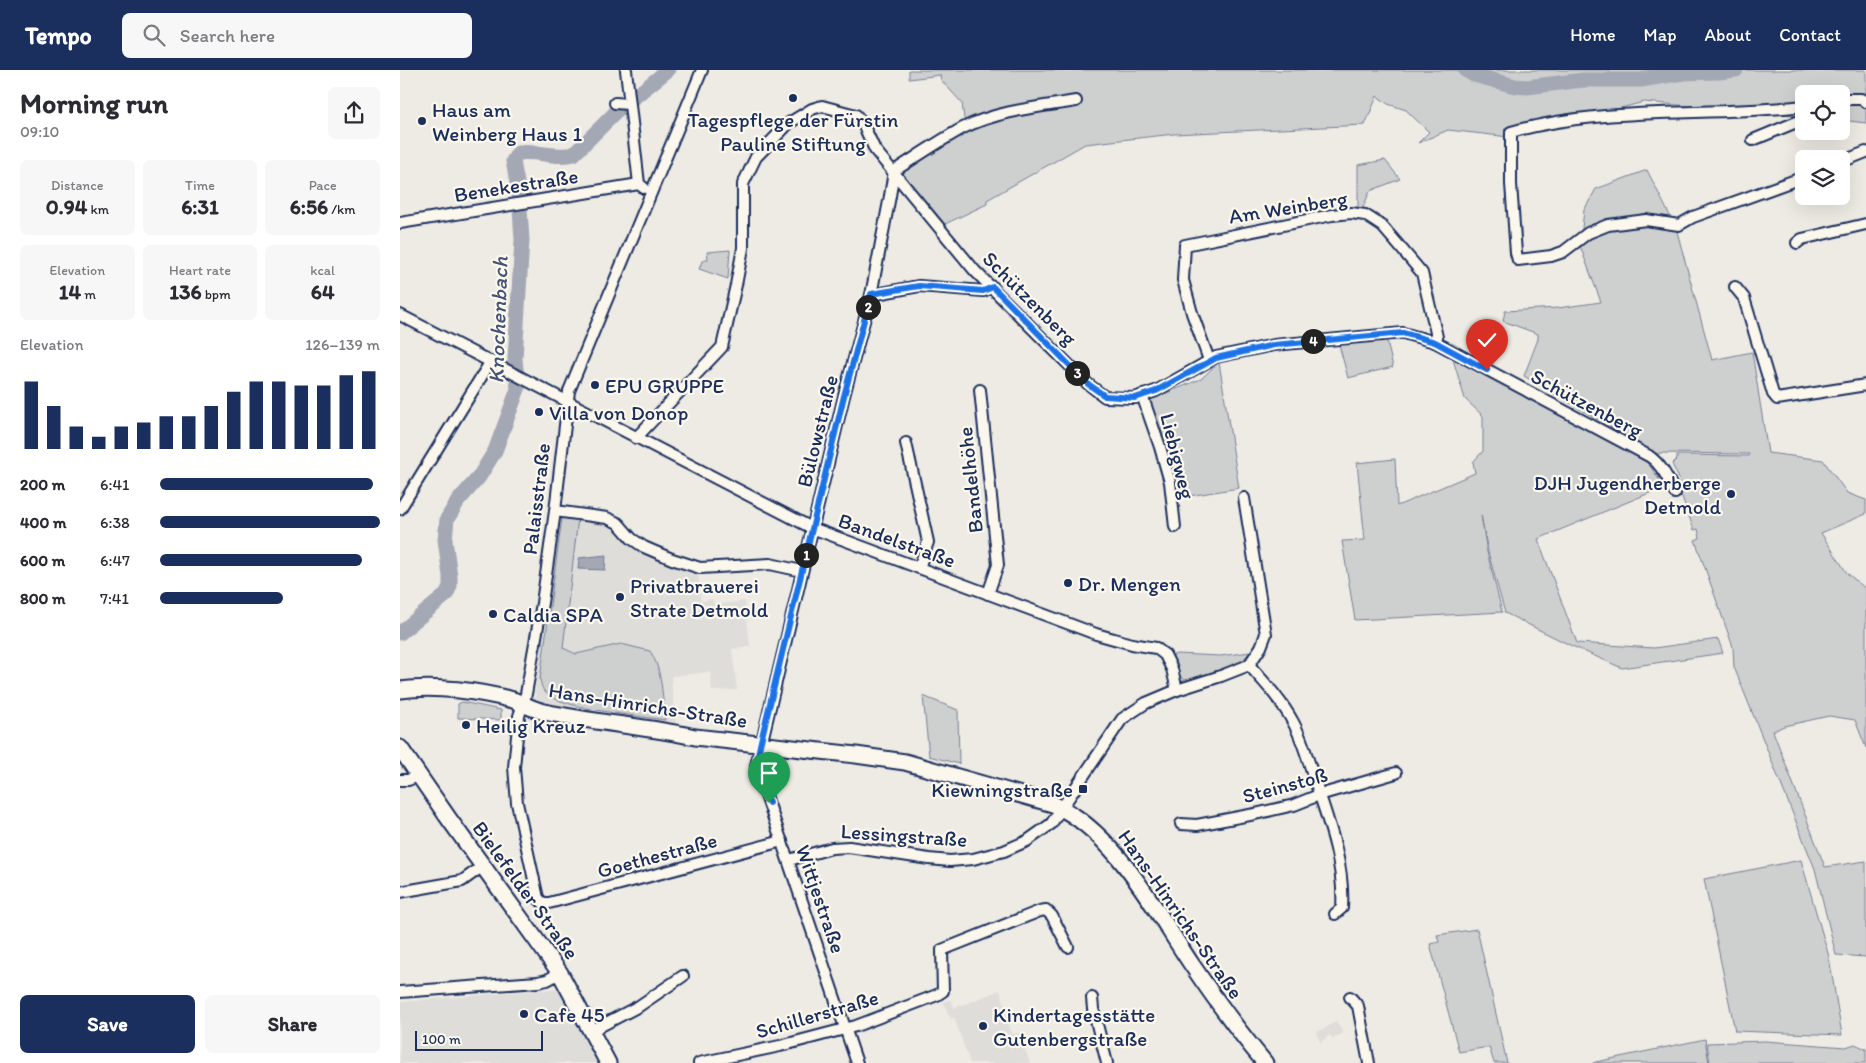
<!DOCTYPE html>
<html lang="en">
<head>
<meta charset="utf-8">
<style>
  body { margin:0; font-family:Itim,sans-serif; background:#f7f7f7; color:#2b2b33; height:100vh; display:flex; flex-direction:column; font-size:19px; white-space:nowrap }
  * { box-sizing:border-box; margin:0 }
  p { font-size:16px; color:#7c7c81 }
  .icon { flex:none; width:28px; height:28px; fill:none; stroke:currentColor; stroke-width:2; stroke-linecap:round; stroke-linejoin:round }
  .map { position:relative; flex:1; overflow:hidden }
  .details { display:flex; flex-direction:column; background:#fff; width:400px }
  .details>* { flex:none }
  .fabs { position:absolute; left:1395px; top:15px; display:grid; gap:10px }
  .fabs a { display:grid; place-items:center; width:55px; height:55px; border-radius:8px; background:#fff; box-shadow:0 5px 20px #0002; font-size:25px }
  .scale { position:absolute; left:15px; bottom:12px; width:128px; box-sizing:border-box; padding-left:5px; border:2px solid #1b2f5e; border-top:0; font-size:14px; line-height:18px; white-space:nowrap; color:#1b2f5e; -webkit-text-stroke:4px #fbf7ec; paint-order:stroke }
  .pin { position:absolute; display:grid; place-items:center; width:42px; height:42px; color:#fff; margin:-51px -21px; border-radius:50% 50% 50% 0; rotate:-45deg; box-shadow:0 0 5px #0007 }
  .pin .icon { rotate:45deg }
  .km { position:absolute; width:25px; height:25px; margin:-12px; border-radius:50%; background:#222; color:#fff; font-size:14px; line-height:25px; text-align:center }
  .round { display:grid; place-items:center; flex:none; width:52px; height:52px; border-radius:8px; background:#f7f7f7 }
  .summary { display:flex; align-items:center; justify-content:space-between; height:85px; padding:0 20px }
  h1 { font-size:28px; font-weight:700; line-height:38px }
  .figures { display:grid; grid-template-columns:repeat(3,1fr); gap:8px; height:85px; padding:5px 20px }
  .figures div { display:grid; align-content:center; border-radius:8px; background:#f7f7f7; text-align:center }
  .figures b { font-size:21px; font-weight:700 }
  .figures small { font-size:14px; font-weight:400 }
  .figures p { font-size:14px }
  .chart { height:140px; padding:10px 20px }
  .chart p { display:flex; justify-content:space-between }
  .chart svg { width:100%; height:90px; margin-top:5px; stroke:#1b2f5e; stroke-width:6 }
  .primary-button { display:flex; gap:10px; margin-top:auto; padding:10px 20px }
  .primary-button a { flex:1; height:58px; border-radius:8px; background:#1b2f5e; color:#fff; font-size:20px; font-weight:700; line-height:58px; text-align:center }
  .primary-button a+a { background:#f7f7f7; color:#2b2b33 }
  ul { padding:0 20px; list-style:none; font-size:16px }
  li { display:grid; grid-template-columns:80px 60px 1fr; align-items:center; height:38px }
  li i { height:12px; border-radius:6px; background:#1b2f5e }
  header { display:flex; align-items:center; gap:30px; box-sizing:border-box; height:70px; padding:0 25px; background:#1b2f5e; color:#fff }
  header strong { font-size:24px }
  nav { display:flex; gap:28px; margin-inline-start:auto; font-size:18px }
  .search { width:350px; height:45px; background:#f7f7f7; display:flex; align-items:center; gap:12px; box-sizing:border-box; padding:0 18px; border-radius:8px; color:#7c7c81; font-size:19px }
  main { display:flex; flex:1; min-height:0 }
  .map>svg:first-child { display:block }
</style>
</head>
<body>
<header>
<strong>Tempo</strong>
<div class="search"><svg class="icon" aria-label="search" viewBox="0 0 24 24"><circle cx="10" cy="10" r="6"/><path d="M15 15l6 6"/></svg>Search here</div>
<nav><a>Home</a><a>Map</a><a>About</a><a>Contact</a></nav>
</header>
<main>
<section class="details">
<div class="summary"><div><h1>Morning run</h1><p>09:10</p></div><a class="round"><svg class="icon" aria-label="share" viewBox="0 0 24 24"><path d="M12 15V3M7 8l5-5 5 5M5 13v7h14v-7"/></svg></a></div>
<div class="figures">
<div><p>Distance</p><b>0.94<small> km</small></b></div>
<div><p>Time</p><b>6:31</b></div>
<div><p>Pace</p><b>6:56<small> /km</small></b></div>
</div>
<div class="figures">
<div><p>Elevation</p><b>14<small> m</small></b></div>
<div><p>Heart rate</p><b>136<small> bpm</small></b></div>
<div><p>kcal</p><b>64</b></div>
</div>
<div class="chart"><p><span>Elevation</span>126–139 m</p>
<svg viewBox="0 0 160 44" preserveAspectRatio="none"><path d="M5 44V11M15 44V23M25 44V33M35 44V38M45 44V33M55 44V31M65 44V28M75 44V28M85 44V23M95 44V16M105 44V11M115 44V11M125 44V13M135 44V13M145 44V8M155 44V6"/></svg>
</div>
<ul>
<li><b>200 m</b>6:41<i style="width:97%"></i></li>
<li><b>400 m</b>6:38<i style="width:100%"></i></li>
<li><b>600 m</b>6:47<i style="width:92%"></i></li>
<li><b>800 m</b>7:41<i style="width:56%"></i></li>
</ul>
<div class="primary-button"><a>Save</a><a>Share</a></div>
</section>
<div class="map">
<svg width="1466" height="993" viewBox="0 0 1466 993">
  <rect width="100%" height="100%" fill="#eeebe4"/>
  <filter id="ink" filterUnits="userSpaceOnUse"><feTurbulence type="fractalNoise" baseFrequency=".02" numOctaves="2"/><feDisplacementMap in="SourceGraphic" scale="10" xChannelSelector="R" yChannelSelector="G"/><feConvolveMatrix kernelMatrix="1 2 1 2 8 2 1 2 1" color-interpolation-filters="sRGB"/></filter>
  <g filter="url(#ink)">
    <!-- built -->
    <g fill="#deddda">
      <path d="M158,446l52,6 8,5 19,22 52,24h9l3,28 12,-2 1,6 31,-4 5,46 -18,2 5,41 -25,1 -2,-19 -39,4 5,52 -132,-22 -3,-2 -5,-7 -1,-5z"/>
      <path d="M152,919l5,1 9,6 34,67h-200v-61z"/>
      <path d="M600,920l12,44 7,-1 11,30h-60l-16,-46 -3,2 -8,-17 7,-2 5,8z"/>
      <path d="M936,951l7,12 -10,6 -3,-4 -10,7 -4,-9 6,-4 1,1z"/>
    </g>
    <!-- green -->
    <g fill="#cecfcf" stroke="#747f96">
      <path d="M509,0h957v53l-25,-3v-26h-37v22l-160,-14 -135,35 -61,-7 -30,13 11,-11 -23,-22 -18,-6 -11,-8 -12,29 -191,9 -89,10 -98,56v4l-42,20 -45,-54 65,-44 -3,-23 -21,-23 -1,-5 -31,4z"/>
      <path d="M985,90l15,19 -30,12 -8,19 -4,-1v-44z"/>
      <path d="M1247,100l29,58 36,132 40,-8 16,101 55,7 24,33 19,7v14l-45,19 26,40 19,16v159l-11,-28 -26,-4 -45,10 -11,5 52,136 41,-6v96l-30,-2 -21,-86 -81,-202 -1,-20 -38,-107 5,-2 -2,-9 -4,1 -12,-33 -7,-12 6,-2 -9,-19 5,-5v-4l72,1v-2l-91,-1 -3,10 -26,-25 -105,-62 14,-37v-5l-35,-13 2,-10 53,-3 43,-6 -21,-56 4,-36 12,-21z"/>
      <path d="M330,180l-2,29 -29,-10 3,-8 6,-2 -1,-7z"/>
      <path d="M986,267l7,30 -45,11 -10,-37z"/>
      <path d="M1052,286l196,107 16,24 -126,52 39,104 77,5 64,-9 5,14 -101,15 -50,-22 -67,-33 -17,-61 -7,-37 6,37 15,60 -147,8 -13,-79 23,-1 -8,-77 38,-4 2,47 78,-33 -2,-11 10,-11v-35l-18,-17z"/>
      <path d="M819,292l20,126 -63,10 -29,-97 54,-22z"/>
      <path d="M162,448h16l-15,130 13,6 45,-10 29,7c13,20 12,46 15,69 -25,-4 -103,-11 -119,-27 -4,-3 -5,-9 -6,-14z"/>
      <path d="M850,582l-7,8 -7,4 -47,17c-13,-2 -14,-14 -19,-25l7,-2 43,2z"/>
      <path d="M523,626l35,14 1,54 -30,-8z"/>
      <path d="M62,632l39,8v10l-43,-2v-14z"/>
      <path d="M1401,790l28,97 13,78 -107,-4 -31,-152z"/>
      <path d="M1077,859l30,134h-13l-5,-16 -30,5 -29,-108 9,-2 -2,-7z"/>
      <path d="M1305,969l4,24h-116l3,-1z"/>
      <path d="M1365,971l81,6 9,-3 11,5v14h-156l-3,-20z"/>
    </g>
    <!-- water -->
    <path fill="#a3a8b4" stroke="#6d7892" d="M206,485l-1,15 -27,-1 1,-11z"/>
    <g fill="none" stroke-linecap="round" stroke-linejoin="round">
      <!-- river -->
      <g stroke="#a3a8b4" stroke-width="15">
        <path d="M1065,0l9,5 41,11 12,1 56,-7h58l42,-7 36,-1 17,-2"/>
        <path d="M0,563l46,-38 4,-9v-10l-5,-36 2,-21 11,-18 21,-24 16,-26 23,-62 -3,-30 7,-119 -3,-46 -6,-33 5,-8c19,-3 38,6 56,1l42,-42 52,-42"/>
      </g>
      <!-- minor casing -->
      <g stroke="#1b2f5e" stroke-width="14">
        <g id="minor">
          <path d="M226,0l13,114 5,4"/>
          <path d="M302,0l-133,321 -14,120 -13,92 -16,91 -7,22 -5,51 3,36 21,95 5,5h6l233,-62"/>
          <path d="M1441,29h20l5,3"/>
          <path d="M215,33l14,1"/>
          <path d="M1404,36c-98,11 -197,-1 -293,26v52l5,69 2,7 33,-4 12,-4 25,-19 20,-8 38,-5 33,5 14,-8 111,-40"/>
          <path d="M1353,70l51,-21"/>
          <path d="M1441,92l25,-10"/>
          <path d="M494,101c22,-14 45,-30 69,-43 34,-17 76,-21 113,-27"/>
          <path d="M0,153l239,-39"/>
          <path d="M1397,173l5,-4 64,-15"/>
          <path d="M1335,217l9,11 29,96 4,5 89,-14"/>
          <path d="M471,225l48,-9 64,5 10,-4"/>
          <path d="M0,245l412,213 284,106 36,10 24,4 9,7 7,14 5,21"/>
          <path d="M809,290l-17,-47 -9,-33 2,-35 147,-30 19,-2 14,2 17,11 13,15 27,32 15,64 -2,5"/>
          <path d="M580,320l18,175 -10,29"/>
          <path d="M742,325l18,52 10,35 5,45"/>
          <path d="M236,368l86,-91 14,-62 7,-37v-64l13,-27 33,-34 23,-14 10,-3 34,9 6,7 13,28 100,121 113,113 17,13 30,1 21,-7 60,-34 58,-12 129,-12 32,9 214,114c13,9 19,23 26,37"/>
          <path d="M506,373l22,99 -9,26"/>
          <path d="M0,439l91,-148"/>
          <path d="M155,441l52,7 11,5 14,16 12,8 28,12 28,9 70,-4 32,7"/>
          <path d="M849,595c16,18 32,35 44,57 9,16 14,35 20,53 14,42 32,88 29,133l-7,6"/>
          <path d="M0,710h8l10,-4"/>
          <path d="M781,754l16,1 58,-11 39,-9 25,-10 77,-22"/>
          <path d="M389,790l43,-12 17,-1 80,12 21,2 23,-2 31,-8 23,-10 24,-17 71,-105 24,-16 31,-13 44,-14 28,-11 12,-18 5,-13 -22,-136"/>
          <path d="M0,822l62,-11 21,-15"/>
          <path d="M0,922l138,-10 9,-2 13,-7"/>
          <path d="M950,927l8,9 11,57"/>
          <path d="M692,928l1,11 14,54"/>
          <path d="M191,961l48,-25 44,-30"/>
          <path d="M299,993l81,-17 76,-20 81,-31 6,-4 -1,-41 98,-39 6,-1 6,6 16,31"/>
          <path d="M457,993l-101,-297 88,-370 27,-101 19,-99 4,-25"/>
        </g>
      </g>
      <!-- secondary casing -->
      <g stroke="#1b2f5e" stroke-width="19">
        <g id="secondary">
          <path d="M0,620c35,-5 79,1 113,10 11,4 21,10 32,12 50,11 100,14 150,25l161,18 49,7 148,42c62,28 102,106 139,161 23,34 47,67 73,98"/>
          <path d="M0,678l49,71 111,154 48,90"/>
        </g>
      </g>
      <!-- minor -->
      <use href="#minor" stroke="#fbf7ec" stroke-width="10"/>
      <!-- secondary -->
      <use href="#secondary" stroke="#fbf7ec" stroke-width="15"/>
    </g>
  </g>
  <g fill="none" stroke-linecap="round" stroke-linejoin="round" filter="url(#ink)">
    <!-- route casing -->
    <g stroke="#fff" stroke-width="10">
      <path id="route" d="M369,733l-13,-37 4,-21 84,-349 27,-102 48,-8 64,5 10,-4 95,97 17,12 30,2 21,-7 60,-33 58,-13 129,-12 32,9 52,28"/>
    </g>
    <!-- route -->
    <use href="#route" stroke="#1a73e8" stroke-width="6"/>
  </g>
  <!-- markers -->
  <g fill="#1b2f5e" stroke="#fbf7ec" stroke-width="2">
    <circle cx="393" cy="28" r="5"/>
    <circle cx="22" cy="51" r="5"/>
    <circle cx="195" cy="315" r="5"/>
    <circle cx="139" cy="342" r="5"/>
    <circle cx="1331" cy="424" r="5"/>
    <circle cx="668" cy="513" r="5"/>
    <circle cx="220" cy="527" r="5"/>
    <circle cx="93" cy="544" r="5"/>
    <circle cx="66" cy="655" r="5"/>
    <rect x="678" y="714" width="10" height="10" rx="2.5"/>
    <circle cx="124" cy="944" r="5"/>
    <circle cx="583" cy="956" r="5"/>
  </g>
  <g text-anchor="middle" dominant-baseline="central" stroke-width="4.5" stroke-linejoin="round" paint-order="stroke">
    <!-- poi labels -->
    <g font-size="21" fill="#1b2f5e" stroke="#fbf7ec" text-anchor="start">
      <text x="32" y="39">Haus am<tspan x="32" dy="24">Weinberg Haus 1</tspan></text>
      <text x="393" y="49" text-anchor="middle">Tagespflege der Fürstin<tspan x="393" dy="24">Pauline Stiftung</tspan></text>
      <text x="205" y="315">EPU GRUPPE</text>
      <text x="149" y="342">Villa von Donop</text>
      <text x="1321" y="412" text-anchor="end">DJH Jugendherberge<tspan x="1321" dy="24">Detmold</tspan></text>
      <text x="678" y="513">Dr. Mengen</text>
      <text x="230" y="515">Privatbrauerei<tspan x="230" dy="24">Strate Detmold</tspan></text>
      <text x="103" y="544">Caldia SPA</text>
      <text x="76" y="655">Heilig Kreuz</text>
      <text x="673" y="719" text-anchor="end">Kiewningstraße</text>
      <text x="134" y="944">Cafe 45</text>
      <text x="593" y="944">Kindertagesstätte<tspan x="593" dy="24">Gutenbergstraße</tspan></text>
    </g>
    <!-- street labels -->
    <g font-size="21" fill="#1b2f5e" stroke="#fbf7ec">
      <text transform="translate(116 115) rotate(-9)">Benekestraße</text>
      <text transform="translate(888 137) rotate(-9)">Am Weinberg</text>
      <text transform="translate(630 228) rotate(45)">Schützenberg</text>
      <text transform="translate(1187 333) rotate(28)">Schützenberg</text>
      <text transform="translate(417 361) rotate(-76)">Bülowstraße</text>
      <text transform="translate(778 386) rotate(76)">Liebigweg</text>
      <text transform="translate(570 410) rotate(-96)">Bandelhöhe</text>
      <text transform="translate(136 429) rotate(-83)">Palaisstraße</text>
      <text transform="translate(497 470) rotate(20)">Bandelstraße</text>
      <text transform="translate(248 635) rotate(9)">Hans-Hinrichs-Straße</text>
      <text transform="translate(885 715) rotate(-15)">Steinstoß</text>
      <text transform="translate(504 765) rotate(4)">Lessingstraße</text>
      <text transform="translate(257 785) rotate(-15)">Goethestraße</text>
      <text transform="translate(126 820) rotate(54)">Bielefelder Straße</text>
      <text transform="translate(421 829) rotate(71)">Wittjestraße</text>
      <text transform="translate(781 844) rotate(55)">Hans-Hinrichs-Straße</text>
      <text transform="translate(417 944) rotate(-16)">Schillerstraße</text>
    </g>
    <!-- water labels -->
    <g font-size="22" font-style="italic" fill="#445378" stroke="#fbf7ec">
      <text transform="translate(98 250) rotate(-88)">Knochenbach</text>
    </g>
  </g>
</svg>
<div class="fabs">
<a><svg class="icon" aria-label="locate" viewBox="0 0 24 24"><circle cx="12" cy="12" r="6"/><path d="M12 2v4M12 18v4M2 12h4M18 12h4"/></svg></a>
<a><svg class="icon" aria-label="layers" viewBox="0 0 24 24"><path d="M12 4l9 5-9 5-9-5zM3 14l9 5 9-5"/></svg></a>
</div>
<div class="scale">100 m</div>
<div class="pin" style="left:369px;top:733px;background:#1e9e55"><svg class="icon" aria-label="arrive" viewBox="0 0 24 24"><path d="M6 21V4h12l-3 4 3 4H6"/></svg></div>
<div class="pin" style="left:1087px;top:300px;background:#d93025"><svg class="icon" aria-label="check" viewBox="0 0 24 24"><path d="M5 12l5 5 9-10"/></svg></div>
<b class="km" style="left:406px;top:485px">1</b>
<b class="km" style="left:468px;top:237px">2</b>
<b class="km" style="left:677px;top:303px">3</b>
<b class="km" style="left:913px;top:271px">4</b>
</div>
</main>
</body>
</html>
